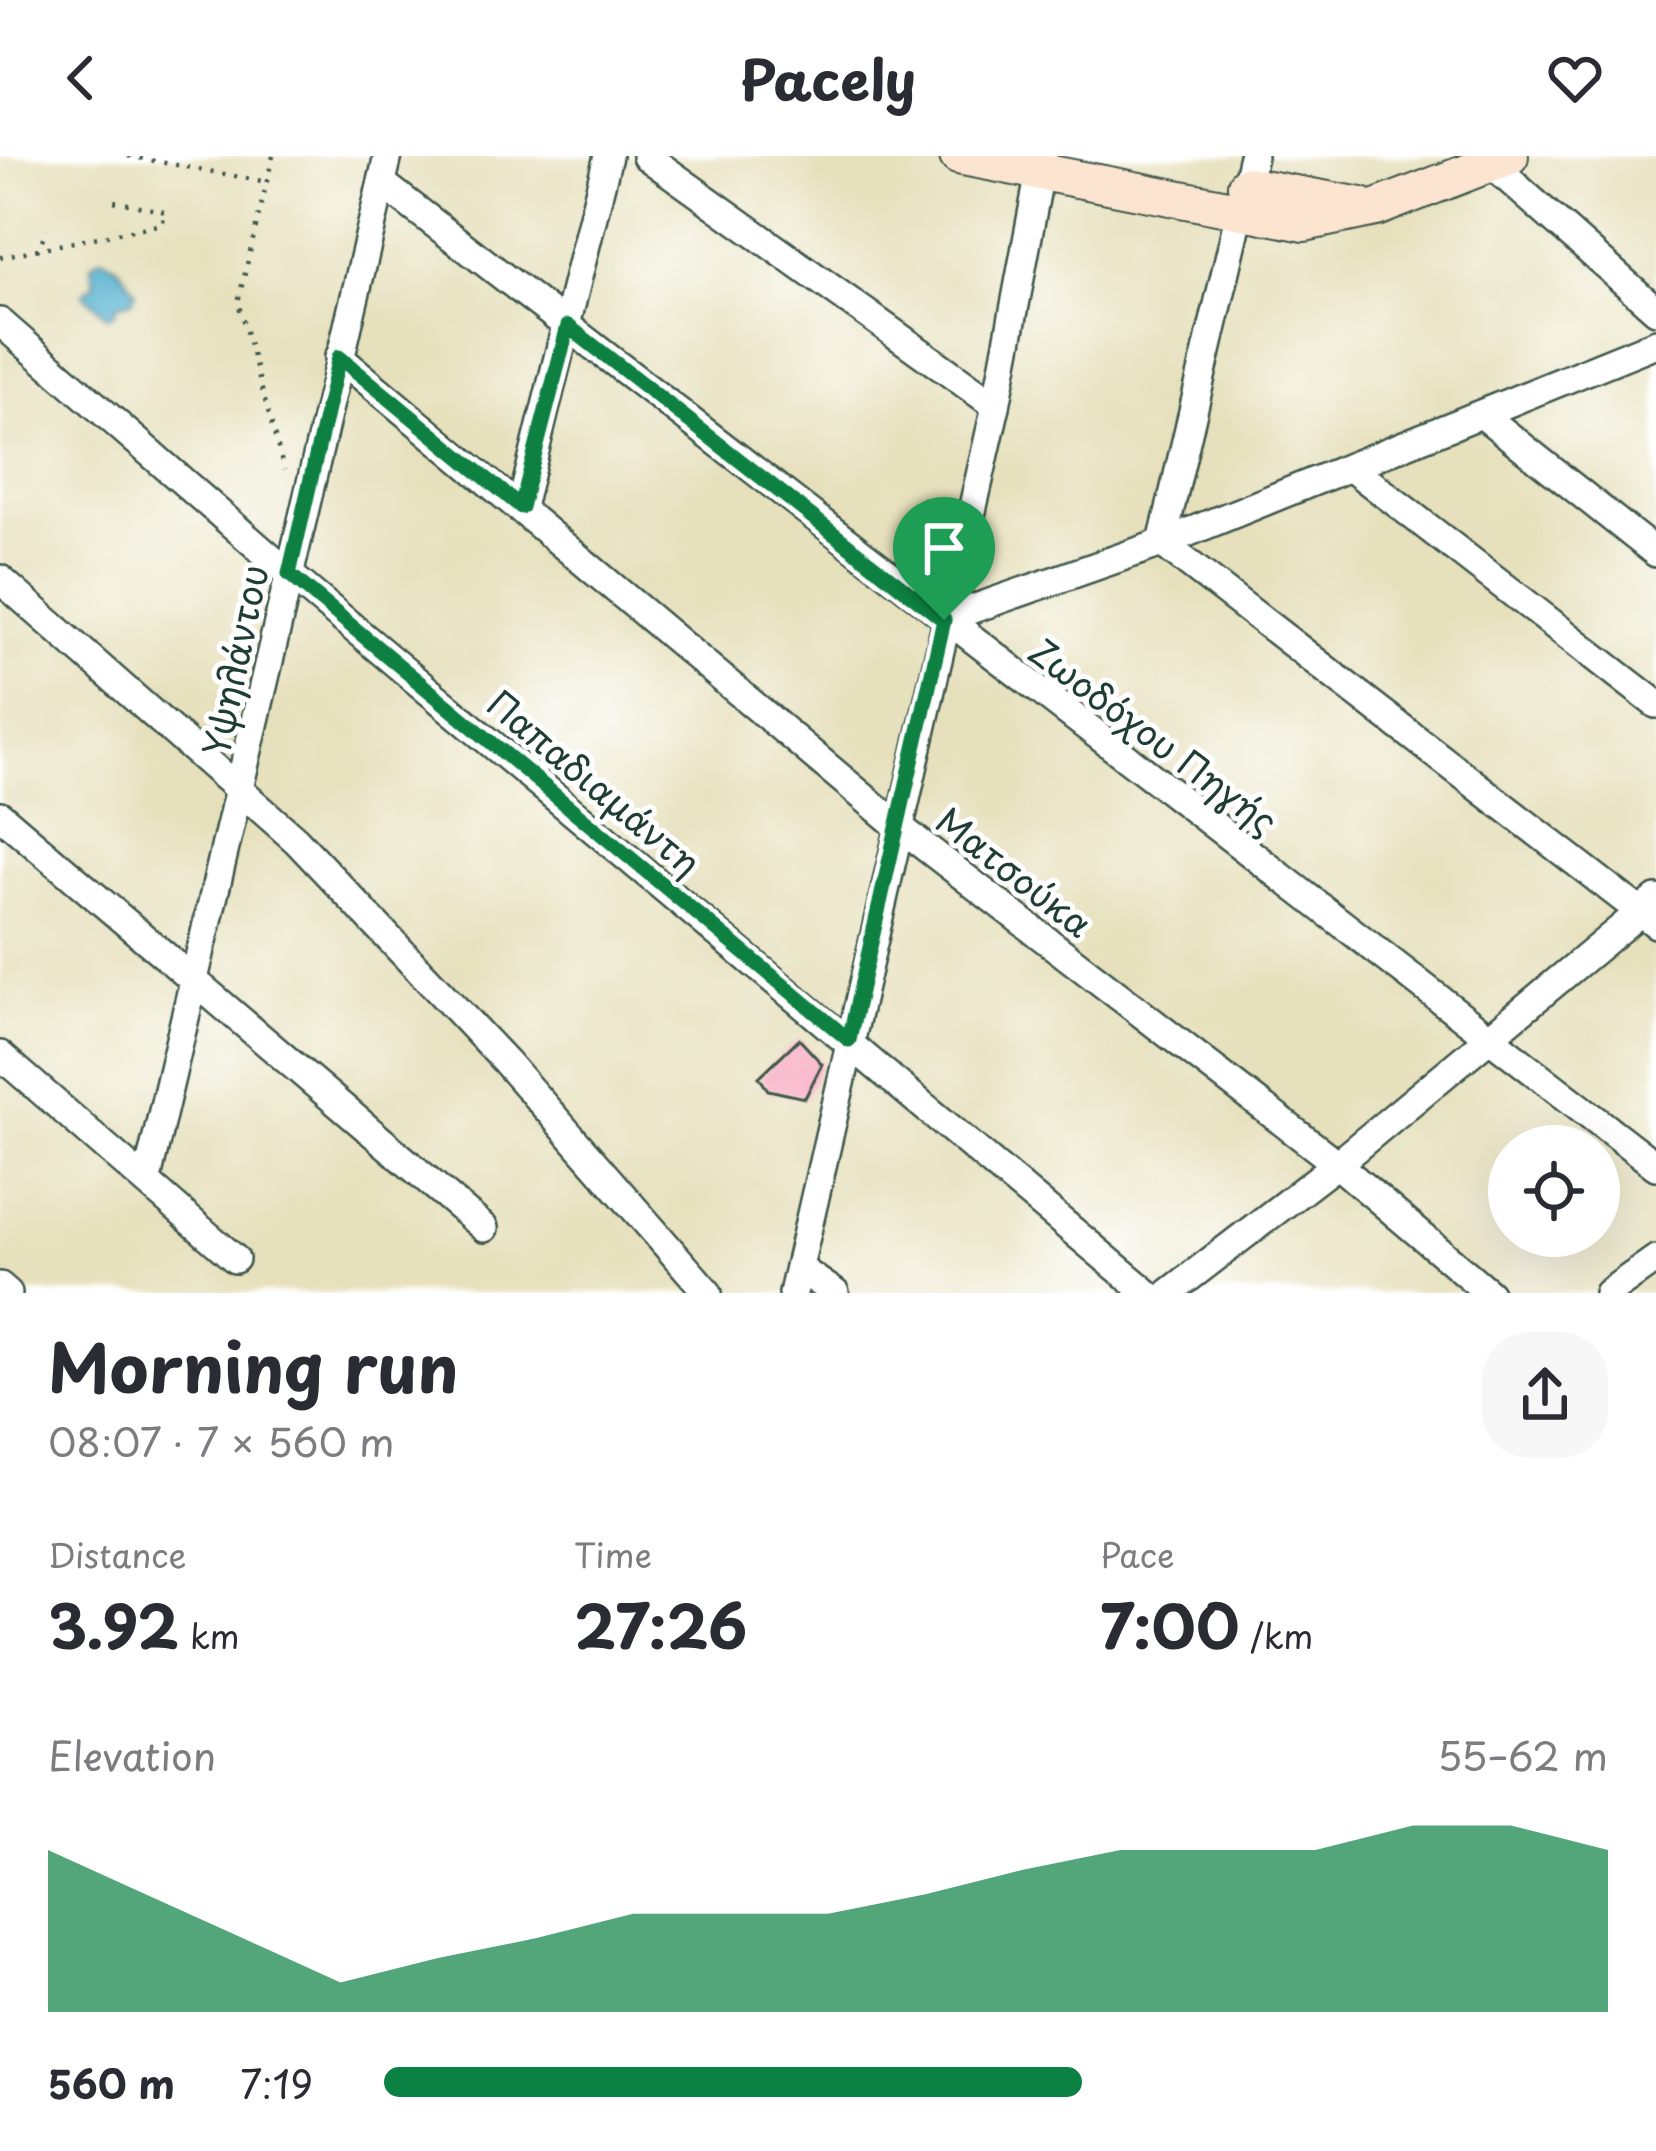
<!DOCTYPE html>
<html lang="en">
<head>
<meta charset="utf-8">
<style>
  body { margin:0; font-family:"Playpen Sans",sans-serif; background:#f7f7f7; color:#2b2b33; height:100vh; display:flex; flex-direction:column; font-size:45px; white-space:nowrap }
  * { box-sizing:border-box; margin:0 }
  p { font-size:39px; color:#7c7c81 }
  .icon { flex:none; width:66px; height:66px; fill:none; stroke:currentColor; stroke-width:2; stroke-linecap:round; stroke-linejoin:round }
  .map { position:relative; height:1137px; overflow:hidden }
  .sheet { display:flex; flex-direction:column; background:#fff; flex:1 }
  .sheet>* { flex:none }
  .buttons { position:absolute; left:1488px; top:969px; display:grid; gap:24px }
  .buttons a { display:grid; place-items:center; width:132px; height:132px; border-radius:50%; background:#fff; box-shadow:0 12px 48px #0002; font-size:60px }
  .pin { position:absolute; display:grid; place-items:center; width:102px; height:102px; color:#fff; margin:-123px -51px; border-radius:50% 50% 50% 0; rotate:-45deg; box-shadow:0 0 12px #0007 }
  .pin .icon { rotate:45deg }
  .round { display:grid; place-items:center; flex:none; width:126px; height:126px; border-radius:48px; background:#f7f7f7 }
  .headline { display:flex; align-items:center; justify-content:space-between; height:204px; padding:0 48px }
  h1 { font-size:66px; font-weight:700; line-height:90px }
  .figures { display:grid; grid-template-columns:repeat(3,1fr); gap:18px; height:204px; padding:12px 48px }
  .figures div { display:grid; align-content:center }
  .figures b { font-size:60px; font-weight:700 }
  .figures small { font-size:33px; font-weight:400 }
  .figures p { font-size:33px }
  .chart { height:336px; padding:24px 48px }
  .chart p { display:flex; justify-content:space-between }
  .chart svg { width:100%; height:216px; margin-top:12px; fill:#0b8043; opacity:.7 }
  ul { padding:0 48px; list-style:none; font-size:39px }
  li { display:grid; grid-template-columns:192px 144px 1fr; align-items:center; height:90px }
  li i { height:30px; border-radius:15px; background:#0b8043 }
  header { display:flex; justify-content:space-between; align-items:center; height:156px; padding:0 48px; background:#fff; font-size:54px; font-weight:700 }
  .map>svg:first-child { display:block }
</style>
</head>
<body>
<header><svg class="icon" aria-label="back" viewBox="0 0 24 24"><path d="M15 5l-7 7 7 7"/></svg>Pacely<svg class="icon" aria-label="heart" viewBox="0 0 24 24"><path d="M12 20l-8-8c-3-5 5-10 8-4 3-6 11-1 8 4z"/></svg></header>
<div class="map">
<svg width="1656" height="1137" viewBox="0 0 1656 1137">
  <rect width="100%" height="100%" fill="#fff"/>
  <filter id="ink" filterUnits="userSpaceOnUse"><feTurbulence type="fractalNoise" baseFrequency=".00833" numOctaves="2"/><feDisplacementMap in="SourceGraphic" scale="24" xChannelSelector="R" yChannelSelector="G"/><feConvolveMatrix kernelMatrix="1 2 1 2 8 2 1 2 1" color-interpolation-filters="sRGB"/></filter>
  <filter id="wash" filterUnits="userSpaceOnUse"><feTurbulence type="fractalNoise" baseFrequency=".004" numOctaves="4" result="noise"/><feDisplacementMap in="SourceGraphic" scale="48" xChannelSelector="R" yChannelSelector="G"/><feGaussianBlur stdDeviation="2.7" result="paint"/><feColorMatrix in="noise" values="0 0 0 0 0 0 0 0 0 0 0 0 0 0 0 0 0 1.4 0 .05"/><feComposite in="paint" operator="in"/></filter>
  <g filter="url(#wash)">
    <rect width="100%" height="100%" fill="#e6e0bc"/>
    <!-- water -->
    <path fill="#4eadcd" stroke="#367580" stroke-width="3" d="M102,101l16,10 18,24 -4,10 -15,3 -2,9 -8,3 -24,-23 12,-10 -4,-18z"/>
    <g id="blocks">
      <!-- building -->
      <path fill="#f7a3bd" d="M799,883l23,25 -17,34 -37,-8 -9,-13z"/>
    </g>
  </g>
  <g filter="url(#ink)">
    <use href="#blocks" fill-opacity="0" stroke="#3d5548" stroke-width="3"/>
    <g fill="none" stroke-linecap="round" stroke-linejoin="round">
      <!-- street casing -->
      <g stroke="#3d5548" stroke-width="32">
        <g id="street">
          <path d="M646,0l350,250"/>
          <path d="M1491,8l165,146"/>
          <path d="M382,27l1274,983"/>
          <path d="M0,166l289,252 858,719"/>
          <path d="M339,201l559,469 439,338 152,129"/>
          <path d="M1484,260l172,137"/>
          <path d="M1350,311l306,237"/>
          <path d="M521,351l87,-351"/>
          <path d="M1162,387l494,381"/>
          <path d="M1162,387l91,-387"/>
          <path d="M0,423l296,261 210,222 202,231"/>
          <path d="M944,463l218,-76 494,-200"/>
          <path d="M0,659l484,413"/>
          <path d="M0,899l235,204"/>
          <path d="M147,1023l241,-1023"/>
          <path d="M799,1112l36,25"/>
          <path d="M0,1130l8,7"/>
          <path d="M793,1137l203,-887 47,-250"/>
          <path d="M1169,1137l168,-129 319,-265"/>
          <path d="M1608,1137l48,-34"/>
        </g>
      </g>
      <!-- secondary casing -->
      <g stroke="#3d5548" stroke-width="40">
        <g id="secondary">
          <path d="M958,0l347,67 71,-15 134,-52"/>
          <path d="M1246,29l115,21"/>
        </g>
      </g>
      <!-- path -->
      <g stroke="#3d5548" stroke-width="4.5" stroke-dasharray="3 9" stroke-linecap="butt">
        <path d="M128,0l139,26"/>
        <path d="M273,0l-35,146 46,168"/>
        <path d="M37,95l10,-22"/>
        <path d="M0,101l162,-33 4,-12 -57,-12"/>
      </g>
      <!-- street -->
      <use href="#street" stroke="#fff" stroke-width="27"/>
      <!-- secondary -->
      <use href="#secondary" stroke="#fce5d0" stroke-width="36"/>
    </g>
  </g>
  <g fill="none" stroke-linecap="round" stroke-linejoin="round" filter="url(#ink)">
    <!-- route casing -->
    <g stroke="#fff" stroke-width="24">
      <path id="route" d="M568,170l376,294 -95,420 -560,-466 50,-217 182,150z"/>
    </g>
    <!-- route -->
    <use href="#route" stroke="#0b8043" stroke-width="15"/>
  </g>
  <g text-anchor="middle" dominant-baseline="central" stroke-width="10" stroke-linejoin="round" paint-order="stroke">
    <!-- street labels -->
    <g font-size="36" fill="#1f3d34" stroke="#fff">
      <text transform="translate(234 504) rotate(-78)">Υψηλάντου</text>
      <text transform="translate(1154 579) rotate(37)">Ζωοδόχου Πηγής</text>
      <text transform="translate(595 626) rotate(40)">Παπαδιαμάντη</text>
      <text transform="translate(1015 715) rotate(38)">Ματσούκα</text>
    </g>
  </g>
</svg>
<div class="buttons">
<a><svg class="icon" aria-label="locate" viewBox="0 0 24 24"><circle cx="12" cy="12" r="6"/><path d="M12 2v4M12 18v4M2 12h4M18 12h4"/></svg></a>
</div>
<div class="pin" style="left:944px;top:464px;background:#1e9e55"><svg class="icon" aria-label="arrive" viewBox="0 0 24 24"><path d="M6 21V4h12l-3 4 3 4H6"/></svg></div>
</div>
<section class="sheet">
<div class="headline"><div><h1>Morning run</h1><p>08:07 · 7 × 560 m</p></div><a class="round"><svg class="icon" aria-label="share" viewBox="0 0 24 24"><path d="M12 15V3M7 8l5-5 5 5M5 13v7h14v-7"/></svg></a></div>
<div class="figures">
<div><p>Distance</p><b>3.92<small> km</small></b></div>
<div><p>Time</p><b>27:26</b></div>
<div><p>Pace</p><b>7:00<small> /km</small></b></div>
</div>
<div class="chart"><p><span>Elevation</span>55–62 m</p>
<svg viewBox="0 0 160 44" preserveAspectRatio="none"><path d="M0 44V11L10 20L20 29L30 38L40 33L50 29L60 24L70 24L80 24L90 20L100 15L110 11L120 11L130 11L140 6L150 6L160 11V44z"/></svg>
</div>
<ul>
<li><b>560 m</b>7:19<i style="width:57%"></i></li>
</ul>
</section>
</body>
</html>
